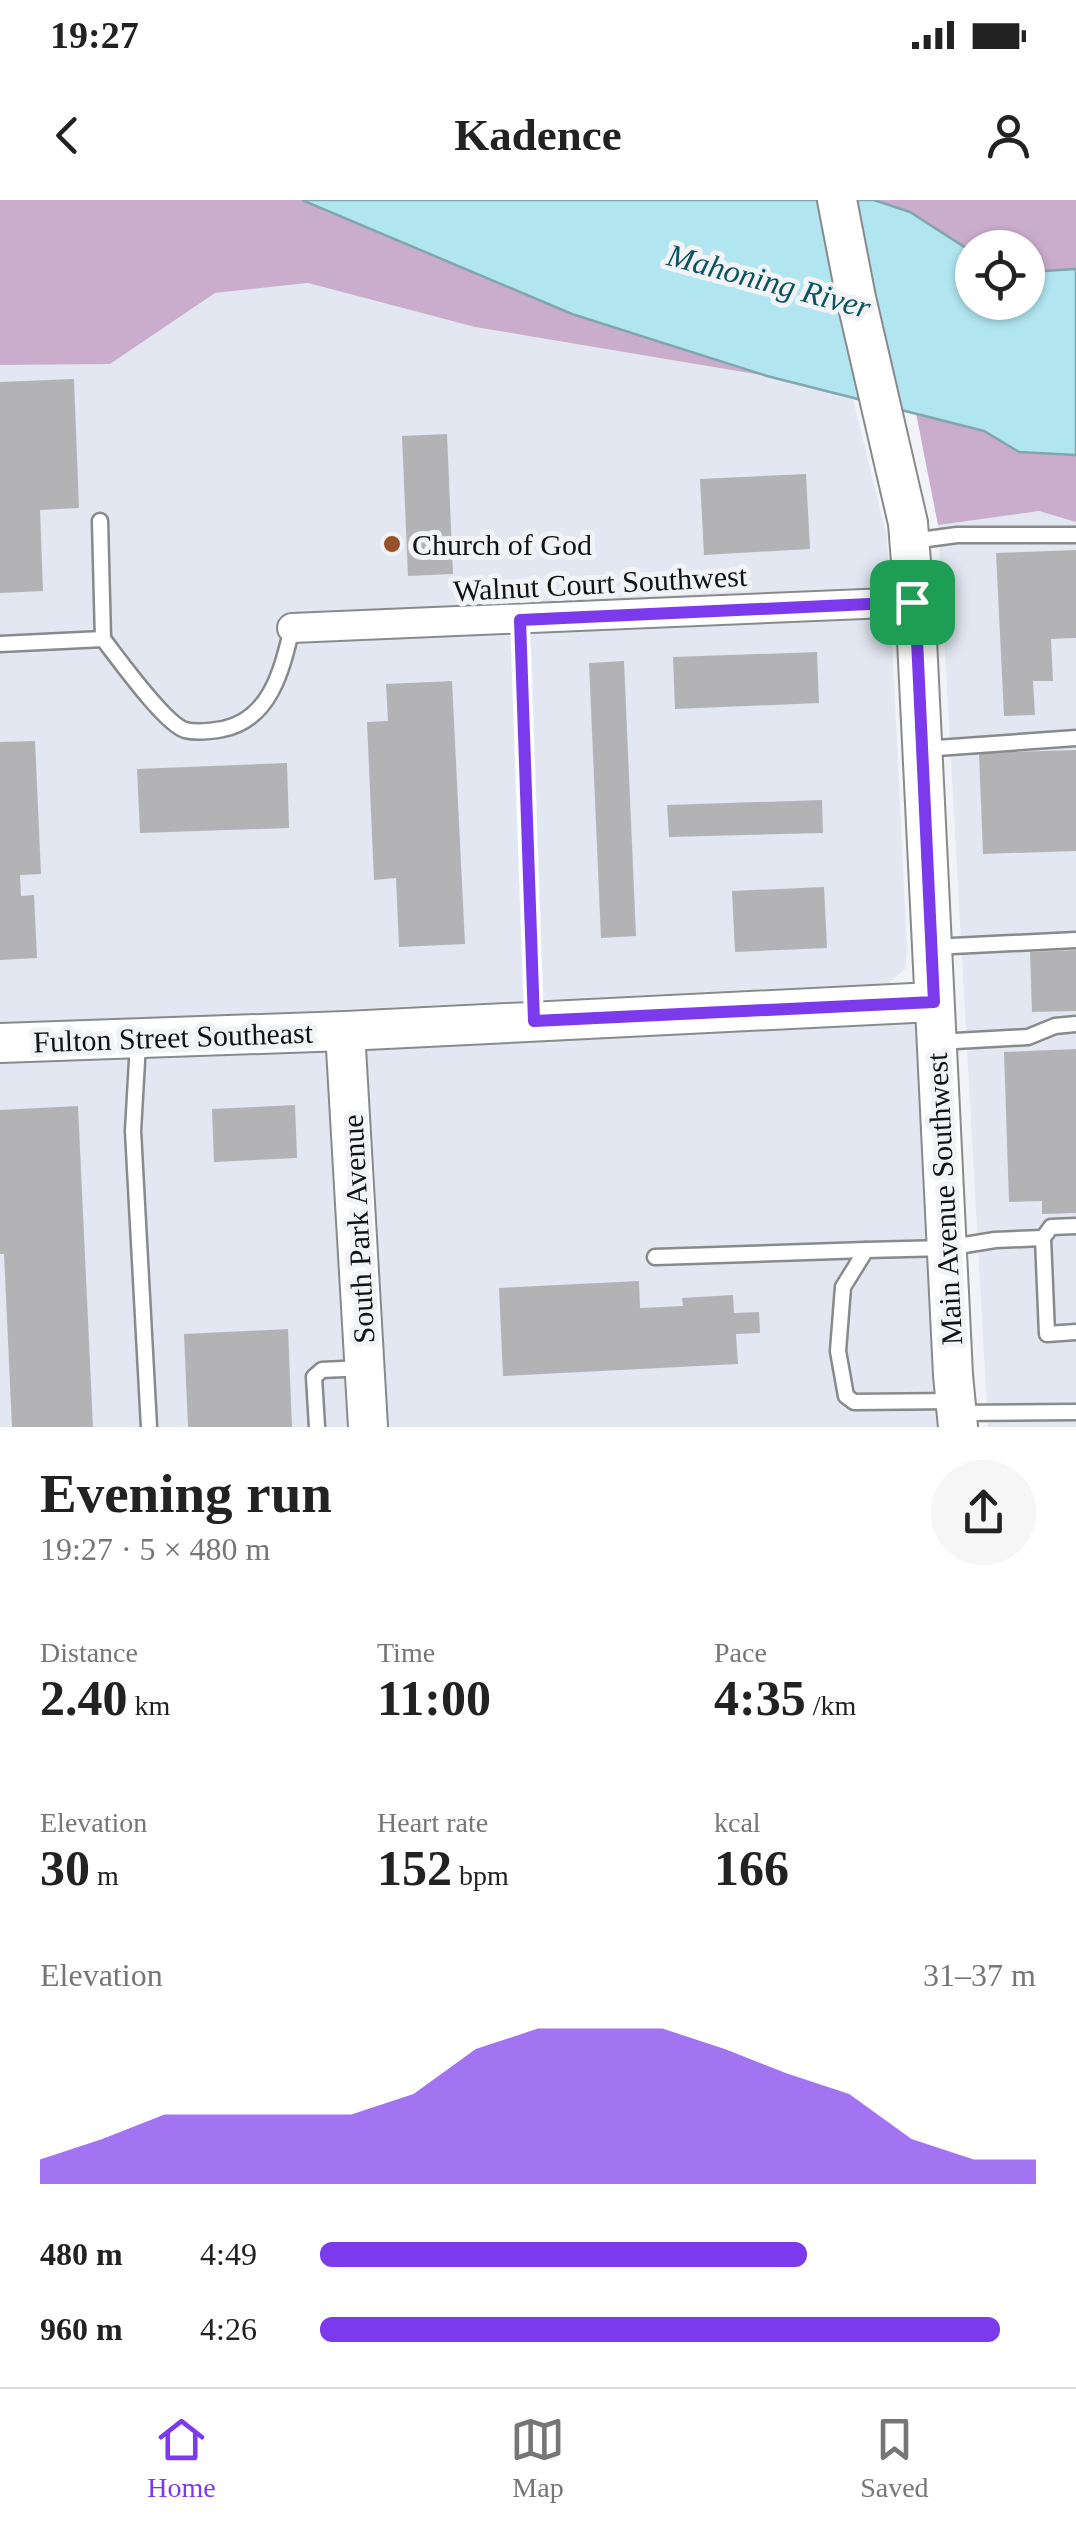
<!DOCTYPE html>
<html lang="en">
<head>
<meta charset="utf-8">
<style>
  body { margin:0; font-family:"Times New Roman",serif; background:#f6f6f6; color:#222; height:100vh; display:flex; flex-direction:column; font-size:38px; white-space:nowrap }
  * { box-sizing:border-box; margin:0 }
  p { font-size:32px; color:#767676 }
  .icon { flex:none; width:55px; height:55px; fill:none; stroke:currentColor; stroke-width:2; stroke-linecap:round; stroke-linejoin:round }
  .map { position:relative; height:1227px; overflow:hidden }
  .panel { display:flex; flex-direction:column; background:#fff; flex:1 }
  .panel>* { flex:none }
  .fabs { position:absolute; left:955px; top:30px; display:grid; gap:20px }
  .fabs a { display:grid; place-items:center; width:90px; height:90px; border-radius:50%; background:#fff; box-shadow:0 2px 8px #0004; font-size:50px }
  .pin { position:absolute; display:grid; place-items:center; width:85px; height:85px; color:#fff; margin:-42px; border-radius:20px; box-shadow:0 5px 15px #0006 }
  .round { display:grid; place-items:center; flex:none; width:105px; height:105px; border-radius:52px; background:#f6f6f6 }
  .summary { display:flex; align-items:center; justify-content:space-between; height:170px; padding:0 40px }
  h1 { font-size:55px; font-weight:700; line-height:75px }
  .stats { display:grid; grid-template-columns:repeat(3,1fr); gap:15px; height:170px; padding:10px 40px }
  .stats div { display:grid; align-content:center }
  .stats b { font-size:50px; font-weight:700 }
  .stats small { font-size:28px; font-weight:400 }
  .stats p { font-size:28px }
  .chart { height:280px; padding:20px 40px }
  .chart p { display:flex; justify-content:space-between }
  .chart svg { width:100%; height:180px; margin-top:10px; fill:#7c3aed; opacity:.7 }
  ul { padding:0 40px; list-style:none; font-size:32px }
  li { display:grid; grid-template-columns:160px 120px 1fr; align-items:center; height:75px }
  li i { height:25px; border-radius:12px; background:#7c3aed }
  .status { display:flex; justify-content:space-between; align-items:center; height:70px; padding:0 50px; background:#fff; direction:ltr }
  .status svg { height:28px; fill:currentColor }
  header { display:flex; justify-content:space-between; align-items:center; height:130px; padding:0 40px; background:#fff; font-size:45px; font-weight:700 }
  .tabs { display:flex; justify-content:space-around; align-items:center; height:140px; border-top:2px solid #e0e0e0; background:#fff; font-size:28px; color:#767676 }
  .tabs a { display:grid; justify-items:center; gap:5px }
  .tabs .active { color:#7c3aed }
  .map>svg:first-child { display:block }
</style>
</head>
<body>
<div class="status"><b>19:27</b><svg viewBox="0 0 49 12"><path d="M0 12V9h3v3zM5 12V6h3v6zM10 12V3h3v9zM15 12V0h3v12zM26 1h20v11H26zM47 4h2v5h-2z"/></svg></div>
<header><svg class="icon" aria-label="back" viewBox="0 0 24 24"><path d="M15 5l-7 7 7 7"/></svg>Kadence<svg class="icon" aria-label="person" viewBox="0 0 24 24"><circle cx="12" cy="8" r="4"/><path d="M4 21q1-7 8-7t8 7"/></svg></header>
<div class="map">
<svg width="1076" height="1227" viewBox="0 0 1076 1227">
  <rect width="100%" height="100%" fill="#f2f3f6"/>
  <!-- built -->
  <g fill="#e2e7f1">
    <path d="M308,83l167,44 292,49 86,23 34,138 20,413 -2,19 -16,14 -889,43v-661l110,-1 105,-71z"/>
    <path d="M1039,311l37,11v905h-88l-50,-902z"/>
    <path d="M933,802l25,425h-958v-380z"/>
  </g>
  <!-- forest -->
  <g fill="#caaccc">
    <path d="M0,0h302l270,114 195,62 -292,-49 -167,-44 -93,10 -105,71 -110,1z"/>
    <path d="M874,0h202v69l-48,3v-24h-56v4l-62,-40z"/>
    <path d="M916,213l68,18 35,21 57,3v67l-37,-11 -101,14z"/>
  </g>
  <!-- water -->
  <path fill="#b1e5f0" stroke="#81a6ae" stroke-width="2.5" d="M302,0h572l36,12 62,40v50h56v-30l48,-3v186l-57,-3 -35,-21 -217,-55 -195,-62z"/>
  <!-- building -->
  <g fill="#b3b3b6">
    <path d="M74,179l5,129 -39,2 3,81 -43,2v-211z"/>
    <path d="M447,234l6,140 -45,2 -6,-140z"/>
    <path d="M806,274l4,75 -106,6 -4,-76z"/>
    <path d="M1076,350v88l-25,1 2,42h-20l2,34 -31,1 -8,-163z"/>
    <path d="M817,452l2,51 -144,6 -2,-52z"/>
    <path d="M624,461l12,275 -35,2 -12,-275z"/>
    <path d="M452,481l13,263 -66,3 -3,-69 -22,2 -7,-158 21,-1 -2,-37z"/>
    <path d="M35,541l6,133 -21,1 1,21 13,-1 3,63 -37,2v-218z"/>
    <path d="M1076,550v101l-93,3 -4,-101z"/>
    <path d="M287,563l2,65 -149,5 -3,-64z"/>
    <path d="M822,600l1,33 -154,4 -2,-32z"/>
    <path d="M824,687l3,61 -92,4 -3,-61z"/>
    <path d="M1076,750v61l-44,1 -2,-60z"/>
    <path d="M1076,849v164l-34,1v-13l-33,1 -5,-150z"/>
    <path d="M295,905l2,53 -83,4 -2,-53z"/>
    <path d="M78,906l15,321h-81l-8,-173h-4v-144z"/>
    <path d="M639,1081l1,27 43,-2 -1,-8 51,-3 1,18 25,-1 1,21 -24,1 2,30 -235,12 -4,-88z"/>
    <path d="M288,1129l4,98h-104l-4,-93z"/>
  </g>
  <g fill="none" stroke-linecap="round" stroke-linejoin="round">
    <!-- lane casing -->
    <g stroke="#888a8c" stroke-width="19">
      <g id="lane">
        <path d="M100,321l3,118"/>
        <path d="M912,341l45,-6h119"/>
        <path d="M520,420l14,400"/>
        <path d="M0,444l103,-5c15,19 61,84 82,91 11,3 27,1 38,-1 48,-10 59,-60 69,-101"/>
        <path d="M923,549l153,-11"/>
        <path d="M932,747l144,-7"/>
        <path d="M937,842l91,-5 27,-11 21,-2"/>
        <path d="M138,843l-5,88 16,296"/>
        <path d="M1076,1026l-25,1 -8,11 4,96 29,-2"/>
        <path d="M655,1057l211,-7"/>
        <path d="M955,1201l-101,1 -8,-6 -8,-45 5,-64 23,-37 80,-2 49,-8 48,-2"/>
        <path d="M957,1213l119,-1"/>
        <path d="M317,1227l-3,-50 8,-7 43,-2"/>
      </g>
    </g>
    <!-- street casing -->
    <g stroke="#888a8c" stroke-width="32">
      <path id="street" d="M292,428l620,-26"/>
    </g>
    <!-- secondary casing -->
    <g stroke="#888a8c" stroke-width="42">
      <g id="secondary">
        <path d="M837,0l19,98 52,225 9,117 36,735 5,52"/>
        <path d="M345,831l23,396"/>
        <path d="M0,843l345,-12 588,-29"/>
      </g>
    </g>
    <!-- lane -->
    <use href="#lane" stroke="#fff" stroke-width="14"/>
    <!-- street -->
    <use href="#street" stroke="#fff" stroke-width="28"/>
    <!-- secondary -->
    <use href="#secondary" stroke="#fff" stroke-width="38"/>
  </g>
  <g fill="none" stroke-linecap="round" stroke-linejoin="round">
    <!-- route casing -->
    <g stroke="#fff" stroke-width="20">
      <path id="route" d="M912,402l5,38 17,362 -400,19 -14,-401z"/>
    </g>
    <!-- route -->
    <use href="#route" stroke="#7c3aed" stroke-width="12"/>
  </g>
  <!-- markers -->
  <circle fill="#98522a" stroke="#f2f3f6" stroke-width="4" cx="392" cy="344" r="10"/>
  <g text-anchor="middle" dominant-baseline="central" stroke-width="10" stroke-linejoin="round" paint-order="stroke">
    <!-- poi labels -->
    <g font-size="30" fill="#121213" stroke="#f2f3f6" text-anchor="start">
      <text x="412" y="344">Church of God</text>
    </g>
    <!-- street labels -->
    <g font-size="30" fill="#121213" stroke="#f2f3f6">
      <text transform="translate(600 383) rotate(-3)">Walnut Court Southwest</text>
      <text transform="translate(173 837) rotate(-2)">Fulton Street Southeast</text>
      <text transform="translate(944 999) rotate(-93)">Main Avenue Southwest</text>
      <text transform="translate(358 1029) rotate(-93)">South Park Avenue</text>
    </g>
    <!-- water labels -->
    <g font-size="32" font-style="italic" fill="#095460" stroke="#f2f3f6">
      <text transform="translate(769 81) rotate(15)">Mahoning River</text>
    </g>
  </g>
</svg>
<div class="fabs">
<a><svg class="icon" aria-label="locate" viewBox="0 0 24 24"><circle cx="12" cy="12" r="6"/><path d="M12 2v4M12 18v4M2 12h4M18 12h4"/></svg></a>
</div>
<div class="pin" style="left:912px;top:402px;background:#1e9e55"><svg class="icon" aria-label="arrive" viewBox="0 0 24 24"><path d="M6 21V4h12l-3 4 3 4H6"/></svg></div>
</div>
<section class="panel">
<div class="summary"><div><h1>Evening run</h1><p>19:27 · 5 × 480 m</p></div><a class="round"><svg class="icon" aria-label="share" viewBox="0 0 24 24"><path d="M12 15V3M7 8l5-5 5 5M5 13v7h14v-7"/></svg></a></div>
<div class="stats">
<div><p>Distance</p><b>2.40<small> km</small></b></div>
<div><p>Time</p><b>11:00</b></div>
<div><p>Pace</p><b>4:35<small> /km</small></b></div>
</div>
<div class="stats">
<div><p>Elevation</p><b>30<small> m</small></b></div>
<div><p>Heart rate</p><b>152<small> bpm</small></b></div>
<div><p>kcal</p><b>166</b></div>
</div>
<div class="chart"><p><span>Elevation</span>31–37 m</p>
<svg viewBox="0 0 160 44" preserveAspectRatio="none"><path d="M0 44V38L10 33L20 27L30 27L40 27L50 27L60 22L70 11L80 6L90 6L100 6L110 11L120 17L130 22L140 33L150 38L160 38V44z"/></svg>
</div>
<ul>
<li><b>480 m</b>4:49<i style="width:68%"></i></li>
<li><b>960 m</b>4:26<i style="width:95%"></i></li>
</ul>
</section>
<nav class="tabs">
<a class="active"><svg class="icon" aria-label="home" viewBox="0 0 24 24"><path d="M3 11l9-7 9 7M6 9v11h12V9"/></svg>Home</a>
<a><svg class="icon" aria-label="map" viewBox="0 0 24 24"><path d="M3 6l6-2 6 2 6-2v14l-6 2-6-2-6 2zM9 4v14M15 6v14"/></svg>Map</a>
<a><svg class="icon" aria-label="saved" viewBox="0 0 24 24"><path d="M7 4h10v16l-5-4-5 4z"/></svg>Saved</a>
</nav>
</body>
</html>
